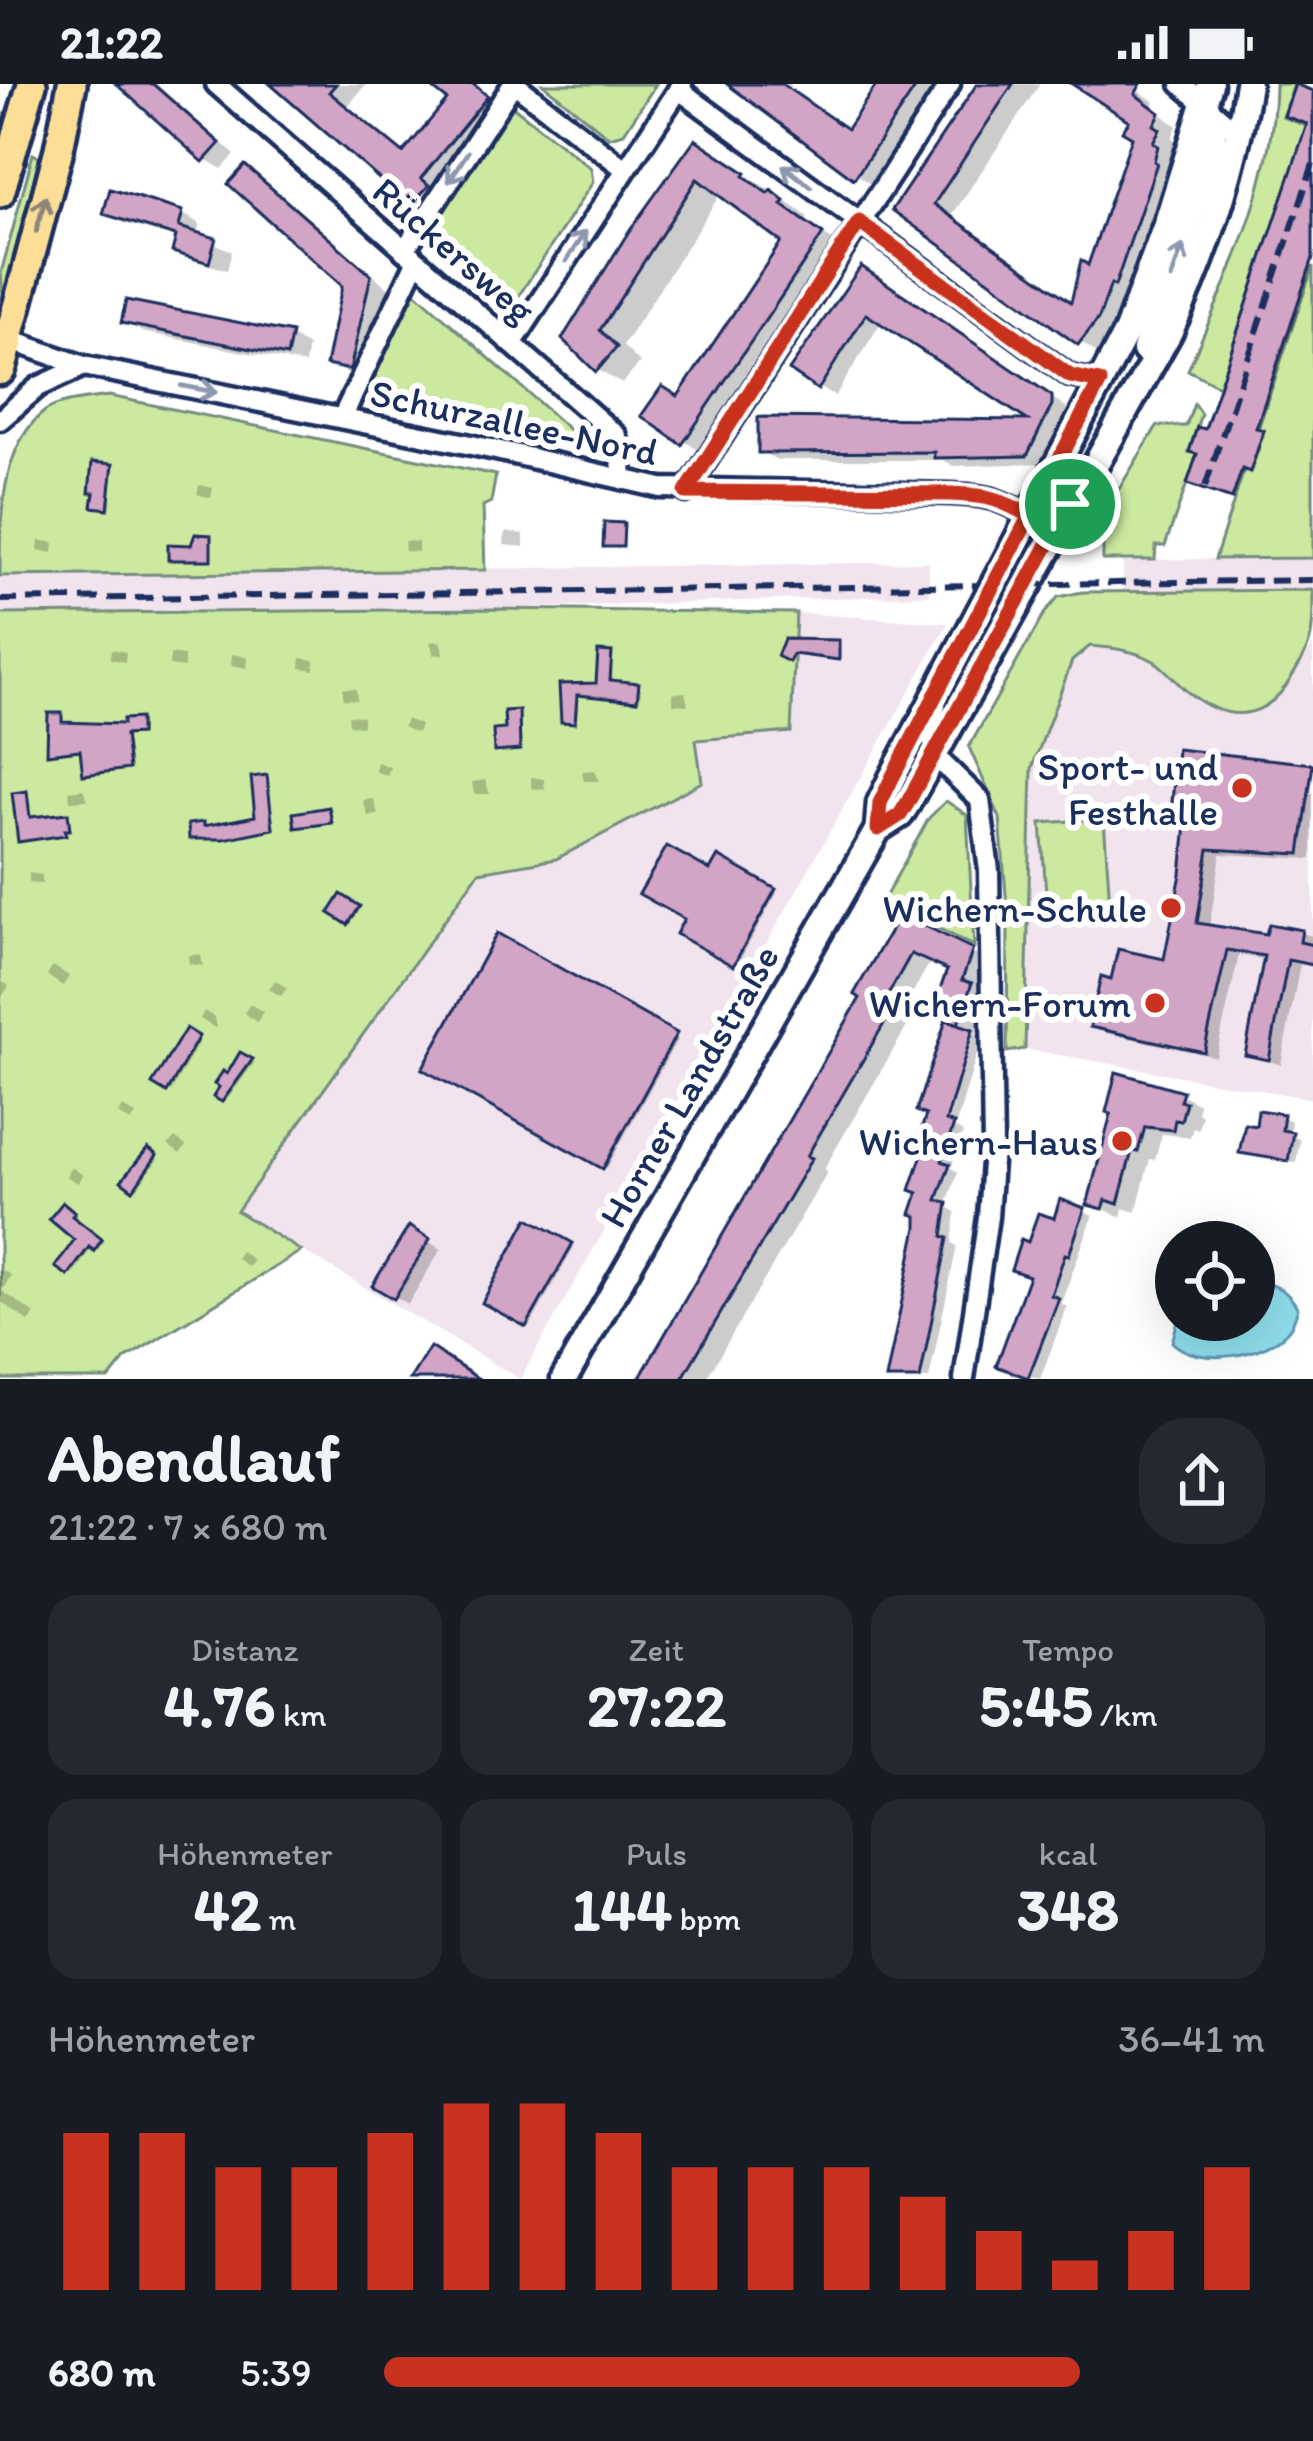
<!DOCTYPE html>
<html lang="de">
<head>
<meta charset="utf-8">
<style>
  body { margin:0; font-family:Itim,sans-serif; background:#242831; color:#f1f3f6; height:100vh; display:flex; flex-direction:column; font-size:45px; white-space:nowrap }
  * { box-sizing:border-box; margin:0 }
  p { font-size:39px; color:#9ea1a6 }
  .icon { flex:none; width:66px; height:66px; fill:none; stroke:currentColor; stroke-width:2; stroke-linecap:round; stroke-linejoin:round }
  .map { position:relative; height:1295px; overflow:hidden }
  .panel { display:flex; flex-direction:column; background:#171b24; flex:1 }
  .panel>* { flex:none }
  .buttons { position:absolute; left:1155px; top:1137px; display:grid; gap:24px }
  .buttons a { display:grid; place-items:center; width:120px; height:120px; border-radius:50%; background:#171b24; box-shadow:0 12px 48px #0002; font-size:60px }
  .pin { position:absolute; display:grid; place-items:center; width:102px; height:102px; color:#fff; margin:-51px; border:6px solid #fff; border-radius:50%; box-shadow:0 3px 12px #0007 }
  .round { display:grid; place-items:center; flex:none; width:126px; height:126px; border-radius:48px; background:#242831 }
  .headline { display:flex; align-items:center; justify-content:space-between; height:204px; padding:0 48px }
  h1 { font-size:66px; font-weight:700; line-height:90px }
  .stats { display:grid; grid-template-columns:repeat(3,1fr); gap:18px; height:204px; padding:12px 48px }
  .stats div { display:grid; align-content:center; border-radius:30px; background:#242831; text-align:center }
  .stats b { font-size:60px; font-weight:700 }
  .stats small { font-size:33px; font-weight:400 }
  .stats p { font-size:33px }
  .chart { height:336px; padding:24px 48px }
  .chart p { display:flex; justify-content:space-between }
  .chart svg { width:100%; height:216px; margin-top:12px; stroke:#c8321e; stroke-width:6 }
  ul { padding:0 48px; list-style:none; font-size:39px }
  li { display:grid; grid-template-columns:192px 144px 1fr; align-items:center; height:90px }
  li i { height:30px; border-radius:15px; background:#c8321e }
  .status { display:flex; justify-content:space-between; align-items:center; height:84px; padding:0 60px; background:#171b24; direction:ltr }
  .status svg { height:33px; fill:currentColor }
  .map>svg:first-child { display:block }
</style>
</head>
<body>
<div class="status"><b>21:22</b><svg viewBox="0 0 49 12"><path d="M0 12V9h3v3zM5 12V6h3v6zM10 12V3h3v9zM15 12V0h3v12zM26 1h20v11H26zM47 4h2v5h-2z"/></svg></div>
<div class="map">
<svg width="1313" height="1295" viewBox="0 0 1313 1295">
  <rect width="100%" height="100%" fill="#fff"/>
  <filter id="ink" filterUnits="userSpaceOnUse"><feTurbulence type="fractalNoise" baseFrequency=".00833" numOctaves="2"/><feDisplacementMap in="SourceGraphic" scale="24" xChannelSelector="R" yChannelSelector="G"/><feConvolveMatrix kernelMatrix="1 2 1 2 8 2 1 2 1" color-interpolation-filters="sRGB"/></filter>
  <g filter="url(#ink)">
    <!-- built -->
    <g fill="#f2e4ee">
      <path d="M1313,474v32l-190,3v-33z"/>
      <path d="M929,478v33l-435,14 -494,5v-38z"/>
      <path d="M796,529l152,10 -428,756 -283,-167 242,-340 77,-13 241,-204z"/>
      <path d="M1313,561v454l-288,-50 7,-281 40,-107 18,-15 32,3 33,12 36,34 95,-10z"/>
    </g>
    <!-- green -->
    <g fill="#cce9a0" stroke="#748c7f" stroke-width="3">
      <path d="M543,0h113l-32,49 -15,4z"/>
      <path d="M1275,0h19l-11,33 24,9 -88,260 -31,-16c39,-91 86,-185 87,-286z"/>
      <path d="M510,20l81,64 2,14 -79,121 -13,1 -77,-67z"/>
      <path d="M33,70l6,3 -35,151 -3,-35z"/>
      <path d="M1313,182v292l-98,1 29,-89 6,1 14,-40 -6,-2z"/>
      <path d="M415,208l158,141 -3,6 -198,-41 -4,-8 2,-11z"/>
      <path d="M109,312l387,79 -5,27 -8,4 2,64 -485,6c0,-54 0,-130 45,-165 17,-11 44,-12 64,-15z"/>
      <path d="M1194,320l7,10 -12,37 8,4 -32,91h-9l-1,14h-52v-18h-16l70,-116h29z"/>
      <path d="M1313,506c0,51 0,54 -27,96 -27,37 -63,34 -97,7 -12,-9 -22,-24 -35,-32 -19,-11 -42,-13 -64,-15l-18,15 -40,107 -7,281 -18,3 1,-132 -8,-102 -31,-71 75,-133 14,-17 24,-5z"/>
      <path d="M494,525l302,4 -5,119 -95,8 6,42 -146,77 -77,13 -242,339 64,40 -176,108 -16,20h-109v-765z"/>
      <path d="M946,717l21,14 7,131 -91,-45 46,-83z"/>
      <path d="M1104,735l6,85 -63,4 -6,-85z"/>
    </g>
    <!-- water -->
    <path fill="#8eddec" stroke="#6097b3" stroke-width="3" d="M1254,1198c21,1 34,8 44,27 -3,6 -4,13 -8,19 -21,29 -93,40 -118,14l6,-22h76z"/>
    <!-- shadow -->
    <g fill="#0003">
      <path d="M122,0h34l79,71 -13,14 -17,-10z"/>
      <path d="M275,0h91l-18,22 59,48 44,-54 -19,-16h43l32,26 -74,106 -21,-12z"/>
      <path d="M732,0h59l-3,6 61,41 31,-47h61l-68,102z"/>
      <path d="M979,0h61l-89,133 122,87 63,-168 -3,-16 -53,-36h48l27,18 -3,5 25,19 -5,12 5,4 -6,13 5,4 -4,15 -55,155 -19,25 -202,-145z"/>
      <path d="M1313,10v173l-55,165 7,3 -12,36 -8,-3 -10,30 -44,-16 120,-359z"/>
      <path d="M720,73l76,51 12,9 -3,4 41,29 -137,207 -64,-42 34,-15 106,-159 -64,-48 -98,153 17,17 -18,21 -24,-14 -32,-31 65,-107z"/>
      <path d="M245,85l18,10 125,109 -20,89 -21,-4 -17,-10 15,-78z"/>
      <path d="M107,129h75l18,11 -4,11 36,16 -5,19 -34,-10 -18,-10 4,-11 -55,-16z"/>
      <path d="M877,195l190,129 -24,55 -90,3 -10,-6h-166l-16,-9 276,-28 -155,-102 -47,75 -16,-9z"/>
      <path d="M125,238l166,14 17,10 -3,18 -163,-32z"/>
      <path d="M112,383l-1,42 -13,-2z"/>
      <path d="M199,401l14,3 -2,10 -14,-4z"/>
      <path d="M505,448l19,2v13l-20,-2z"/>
      <path d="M39,456l15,3 -1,10 -15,-3z"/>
      <path d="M404,457l14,1v10l-13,-1z"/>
      <path d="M440,557l4,13 -10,1 -4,-13z"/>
      <path d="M111,565l15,3 -1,10 -15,-3z"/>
      <path d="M170,570l14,2v12l-15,-2z"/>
      <path d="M232,570l16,3 -1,11 -16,-3z"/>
      <path d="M611,571l2,29 28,4 -1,12 -61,-5 -2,28 -10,-1 -5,-35 37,-1z"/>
      <path d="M301,574l13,2v10l-14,-2z"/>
      <path d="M343,604l13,1 1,11 -14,-1z"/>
      <path d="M685,608l3,13 -15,-1v-11z"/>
      <path d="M519,629l3,37 -22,1 8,-19z"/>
      <path d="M348,631l15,1v10l-14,-1z"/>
      <path d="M62,632l2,9 62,2 16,-5v12l-15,1 4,34 -42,6 -6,-25 -33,2z"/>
      <path d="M406,635l14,6 -3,8 -14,-6z"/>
      <path d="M377,678l13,5 -3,9 -12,-5z"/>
      <path d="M595,686l4,11h-15l-2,-10z"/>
      <path d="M531,693l13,2 1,11 -14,-2z"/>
      <path d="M267,694l8,51 -83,8 14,-10 52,-9z"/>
      <path d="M485,696l5,14h-16l-2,-12z"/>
      <path d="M83,705l5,11 -18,1 -1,-10z"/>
      <path d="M26,710l6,26 38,-2 2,12 -5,1v4l-46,5z"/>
      <path d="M1313,710l-1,65 -91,-5 -12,74 60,10 2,-11 42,9v31l-13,-3 -19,101 -32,-11 17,-94 -27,-5 -23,102 -110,-24 -12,-7 19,-44 54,-19 17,-89 6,-56 -16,-7z"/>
      <path d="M374,715l4,16 -10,1 -5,-16z"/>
      <path d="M719,776l58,33 -40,72 -57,-32z"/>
      <path d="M29,789l13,2v9l-13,-2z"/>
      <path d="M901,834l89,44 -10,29 9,6 -13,37 6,3 -27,91 8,5 -12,35 7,4 -12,34 10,6 -4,31 5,3 -28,133h-40l27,-131 9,-94 24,-133 -14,-8 15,-43 -20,-8 -31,55 10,6 -85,146 4,2 -122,208h-52l210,-382z"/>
      <path d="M498,854l180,100 -71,130 -181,-100z"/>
      <path d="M198,870l3,1 2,11 -14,-2 -1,-8z"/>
      <path d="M53,882l16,10 -6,10 -16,-10z"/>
      <path d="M0,896l9,6 -9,14z"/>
      <path d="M275,896l12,8 -6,8 -12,-7z"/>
      <path d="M250,920l13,8 -6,10 -13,-9z"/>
      <path d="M204,927l10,6 3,12 -17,-10z"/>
      <path d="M187,948l13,8 -29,52 -15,-9z"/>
      <path d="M241,972l13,7 -28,38 -9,-5z"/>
      <path d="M1181,1010l18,10 -2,8 5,3 -4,14 -5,-2 -3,10 -28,-3 -7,26 -5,-1 -14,53 -13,-4 -2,9 -31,-14 24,-90z"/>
      <path d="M123,1023l13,8 -5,7 -13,-8z"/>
      <path d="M1283,1033l8,4 -2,13 11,5 -4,24 -53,-11 15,-23z"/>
      <path d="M175,1054l11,8 -6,8 -12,-9z"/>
      <path d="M149,1068l9,7 -21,30 -11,-8z"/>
      <path d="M71,1083l12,8 -5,8 -12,-7z"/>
      <path d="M64,1122l12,9 -4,5 31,22 -5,8 -5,-4 -20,29 -13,-9 18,-27z"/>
      <path d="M1083,1126l10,6 -32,87 6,4 -27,72 -30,-9 22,-93 -17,-8 15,-23 25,-24z"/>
      <path d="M530,1138l44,25 -44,79 -44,-24z"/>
      <path d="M410,1146l31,19 -33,55 -32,-19z"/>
      <path d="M241,1167l12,9 -5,7 -12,-9z"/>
      <path d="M0,1185l11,6 -9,16 33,23 -6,8 -29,-21z"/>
    </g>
    <!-- building -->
    <g fill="#d2a4c5" stroke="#1b2f5e" stroke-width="3">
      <path d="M116,0h37l67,59 -17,19z"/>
      <path d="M270,0h66l-7,8 74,61 44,-53 -20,-16h46l15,12 -67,82 8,7 -19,21z"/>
      <path d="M727,0h55l65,45 30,-45h41l-64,95z"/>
      <path d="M977,0h36l-79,120 137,98 10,-42 7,5 44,-128 -10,-6 7,-10 -57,-37h69l-6,10 25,19 -6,12 6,4 -7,13 5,4 -4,15 3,2 -42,123 -4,-2 -12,34 -21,27 -186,-135z"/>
      <path d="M1295,0l18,7v167l-57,170 8,2 -14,42 -8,-3 -10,30 -45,-15 10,-30 -8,-2 8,-25 8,2 102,-305 -23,-8z"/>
      <path d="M695,55l51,34 -2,3 24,18 3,-4 14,11 -3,4 41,29 -141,211 -41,-29 21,-30 16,10 103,-154 -84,-63 -97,151 17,17 -21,25 -34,-33 67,-108z"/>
      <path d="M245,81l126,110 -21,95 -24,-5 16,-79 -114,-102z"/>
      <path d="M110,105l73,22 -4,16 37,11 -7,25 -37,-11 4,-16 -73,-22z"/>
      <path d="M861,182l191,130v9l-25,51 -93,2v-6l-176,1v-36l269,3 -161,-106 -48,76 -29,-20z"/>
      <path d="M126,216l166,33 -5,23 -166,-33z"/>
      <path d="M92,378l21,2 -5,45 -16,-2 2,-14h-5z"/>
      <path d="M604,438l20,1 -1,24h-20z"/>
      <path d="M195,450l16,1v25h-43v-16l23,1z"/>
      <path d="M784,555l55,1v20l-46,-6 -4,8 -12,-6z"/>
      <path d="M598,567l14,1 -2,28 29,3 -2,18 -60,-6 -2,28 -14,-1 -2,-38 37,-1z"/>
      <path d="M519,626l1,40 -26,2 -1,-22 12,-1 -1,-18z"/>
      <path d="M48,629h14v9l61,2v-5l17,-1v16l-15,1 4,34 -46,6 -3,-25 -33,4z"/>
      <path d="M1177,665l136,15 -13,90 -91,-5 -12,74 69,11 3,-10 33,6 -2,12 13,3v20l-25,-5 -19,100 -24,-5 19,-99 -37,-6 -23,102 -114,-25 11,-51 10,3 7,-30 46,10 17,-85 6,-60 -16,-2z"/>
      <path d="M267,691l6,54 -49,10h-35l-1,-15 16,-2v4l51,-10 -4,-39z"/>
      <path d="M27,707l3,26 38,-4 2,17h-5l1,5 -48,7 -6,-49z"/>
      <path d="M329,723l3,16 -37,5 -2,-15z"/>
      <path d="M667,762l43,24 8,-14 58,33 -43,77 -57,-32 8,-15 -45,-25z"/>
      <path d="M341,810l19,12 -12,19 -19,-12z"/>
      <path d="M900,830l73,35 -11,31 10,3 -14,41 -27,-10 16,-44 -36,-16 -28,50 9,6 -85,146 5,2 -130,221h-43l221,-381 -6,-4z"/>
      <path d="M497,849l180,100 -74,136 -181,-100z"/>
      <path d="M946,936l27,9 -27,92 8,3 -12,37 8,3 -13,36 11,3 -5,33 5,2 -28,141h-34l31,-152v-11l-6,-2 7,-21 -8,-3 12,-36 -8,-3 12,-36 -10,-4z"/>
      <path d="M186,944l13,8 -32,57 -15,-9z"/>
      <path d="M240,968l13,7 -31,43 -9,-5 6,-10 -5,-3 9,-13 4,3z"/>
      <path d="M1116,988l67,19 -3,10 6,1 -5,19 -6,-1 -2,10 -28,-3 -7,25 -6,-1 -14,53 -12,-4 -3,9 -16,-4 24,-91 -5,-2z"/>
      <path d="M1258,1026l26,4 -2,16 11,2 -5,29 -49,-8 6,-29 11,2z"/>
      <path d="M148,1064l9,7 -24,35 -12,-9z"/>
      <path d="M1060,1115l25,9 -16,47 -4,-1 -14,41 8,3 -31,80 -32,-12 33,-90 -18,-6 10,-31 7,3 10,-29 16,5z"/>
      <path d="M63,1118l12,10 -3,4 30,23 -8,12 -5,-4 -21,29 -13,-9 19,-27 -25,-21z"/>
      <path d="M528,1134l45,25 -47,84 -44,-24z"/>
      <path d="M409,1142l21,13 -36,60 -22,-13z"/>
      <path d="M430,1263l49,32h-69z"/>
    </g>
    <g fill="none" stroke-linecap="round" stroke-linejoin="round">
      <!-- minor casing -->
      <g stroke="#1b2f5e" stroke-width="27">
        <g id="minor">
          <path d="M216,0l401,352 7,44"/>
          <path d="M515,0l110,85"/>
          <path d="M1181,0l59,51"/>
          <path d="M678,5l392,287 30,6"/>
          <path d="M404,167l109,-167"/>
          <path d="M4,254l80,28 412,84 165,38 291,6c14,1 28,1 41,5 35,12 41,27 78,5"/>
          <path d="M512,260l170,-260"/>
          <path d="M342,334l74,-156"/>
          <path d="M0,336l38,-33 46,-21"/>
          <path d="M686,408l264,-408"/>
          <path d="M936,621l-4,29 3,22 45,44 9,71 4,278 -5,68 -24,162"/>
        </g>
      </g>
      <!-- secondary casing -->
      <g stroke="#1b2f5e" stroke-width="33">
        <g id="secondary">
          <path d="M1145,266l69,-201 -1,-27 -8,-20"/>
          <path d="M878,745l22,-14 8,-13 261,-469c38,-80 65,-162 79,-249"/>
          <path d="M564,1295l314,-550 2,-26 12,-25 235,-447 40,-109 43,-138"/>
        </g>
      </g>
      <!-- primary casing -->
      <g stroke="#1b2f5e" stroke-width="36">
        <g id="primary">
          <path d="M0,109l32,-109"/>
          <path d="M8,257l51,-192 13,-65"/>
        </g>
      </g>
      <!-- trunk casing -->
      <g stroke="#1b2f5e" stroke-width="39">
        <path id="trunk" d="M0,285l8,-28"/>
      </g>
      <!-- minor -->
      <use href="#minor" stroke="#fff" stroke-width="18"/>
      <!-- secondary -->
      <use href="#secondary" stroke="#fff" stroke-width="24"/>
      <!-- primary -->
      <use href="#primary" stroke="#fdde96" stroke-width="27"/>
      <!-- trunk -->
      <use href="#trunk" stroke="#fdde96" stroke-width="30"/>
      <!-- rail -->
      <g stroke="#1b2f5e" stroke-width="6" stroke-dasharray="18 9" stroke-linecap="butt">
        <path d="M1205,403l108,-323"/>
        <path d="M0,516l1313,-20"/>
      </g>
    </g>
    <!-- one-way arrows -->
    <defs><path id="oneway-shaft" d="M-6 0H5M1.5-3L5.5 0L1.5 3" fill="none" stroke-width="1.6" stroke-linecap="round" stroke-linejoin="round" transform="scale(3)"/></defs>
    <g stroke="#8d97ae">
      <use href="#oneway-shaft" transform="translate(458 83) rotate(123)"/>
      <use href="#oneway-shaft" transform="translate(797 92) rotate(-143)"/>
      <use href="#oneway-shaft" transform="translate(576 162) rotate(-57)"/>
      <use href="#oneway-shaft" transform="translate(1177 178) rotate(-71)"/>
      <use href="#oneway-shaft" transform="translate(199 305) rotate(11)"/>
    </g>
    <use stroke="#8c867a" href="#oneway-shaft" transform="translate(41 130) rotate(-75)"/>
  </g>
  <g fill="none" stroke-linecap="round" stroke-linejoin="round" filter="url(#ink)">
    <!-- route casing -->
    <g stroke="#fff" stroke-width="24">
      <path id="route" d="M1070,420c-37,23 -41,7 -77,-5 -13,-4 -27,-4 -41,-5l-266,-2 173,-270 211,154 30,6c-70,131 -138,264 -208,396l-12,25 -2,26 22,-14 8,-13 162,-298"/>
    </g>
    <!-- route -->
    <use href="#route" stroke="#c8321e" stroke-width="15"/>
  </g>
  <!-- markers -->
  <g fill="#c8321e" stroke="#fff" stroke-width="4.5">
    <circle cx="1242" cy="704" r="12"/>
    <circle cx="1171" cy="824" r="12"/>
    <circle cx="1155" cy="919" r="12"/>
    <circle cx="1122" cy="1057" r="12"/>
  </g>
  <g text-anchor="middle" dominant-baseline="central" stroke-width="12" stroke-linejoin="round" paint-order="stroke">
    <!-- street labels -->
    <g font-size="39" fill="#1b2f5e" stroke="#fff">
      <text transform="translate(454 166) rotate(41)">Rückersweg</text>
      <text transform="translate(514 338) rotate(12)">Schurzallee-Nord</text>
      <text transform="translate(689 1002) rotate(-60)">Horner Landstraße</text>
    </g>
    <!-- poi labels -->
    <g font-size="39" fill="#1b2f5e" stroke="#fff" text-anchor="end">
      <text x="1218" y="682">Sport- und<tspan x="1218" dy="45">Festhalle</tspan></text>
      <text x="1147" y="824">Wichern-Schule</text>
      <text x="1131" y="919">Wichern-Forum</text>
      <text x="1098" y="1057">Wichern-Haus</text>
    </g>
  </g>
</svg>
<div class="buttons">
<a><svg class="icon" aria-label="locate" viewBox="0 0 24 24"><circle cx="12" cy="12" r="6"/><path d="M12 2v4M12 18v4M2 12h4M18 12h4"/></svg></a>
</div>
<div class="pin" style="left:1070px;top:420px;background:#1e9e55"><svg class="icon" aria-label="arrive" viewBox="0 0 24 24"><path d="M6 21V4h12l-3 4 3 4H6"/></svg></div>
</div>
<section class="panel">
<div class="headline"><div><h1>Abendlauf</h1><p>21:22 · 7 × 680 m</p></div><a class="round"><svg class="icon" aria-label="share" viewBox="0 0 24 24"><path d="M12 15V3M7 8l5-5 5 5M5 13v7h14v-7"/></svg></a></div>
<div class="stats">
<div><p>Distanz</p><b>4.76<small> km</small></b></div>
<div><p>Zeit</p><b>27:22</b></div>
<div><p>Tempo</p><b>5:45<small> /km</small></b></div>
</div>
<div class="stats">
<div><p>Höhenmeter</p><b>42<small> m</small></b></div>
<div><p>Puls</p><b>144<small> bpm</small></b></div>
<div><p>kcal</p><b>348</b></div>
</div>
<div class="chart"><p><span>Höhenmeter</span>36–41 m</p>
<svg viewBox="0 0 160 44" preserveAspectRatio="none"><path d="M5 44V12M15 44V12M25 44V19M35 44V19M45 44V12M55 44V6M65 44V6M75 44V12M85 44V19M95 44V19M105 44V19M115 44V25M125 44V32M135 44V38M145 44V32M155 44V19"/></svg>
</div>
<ul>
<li><b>680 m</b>5:39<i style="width:79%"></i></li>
</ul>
</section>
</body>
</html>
